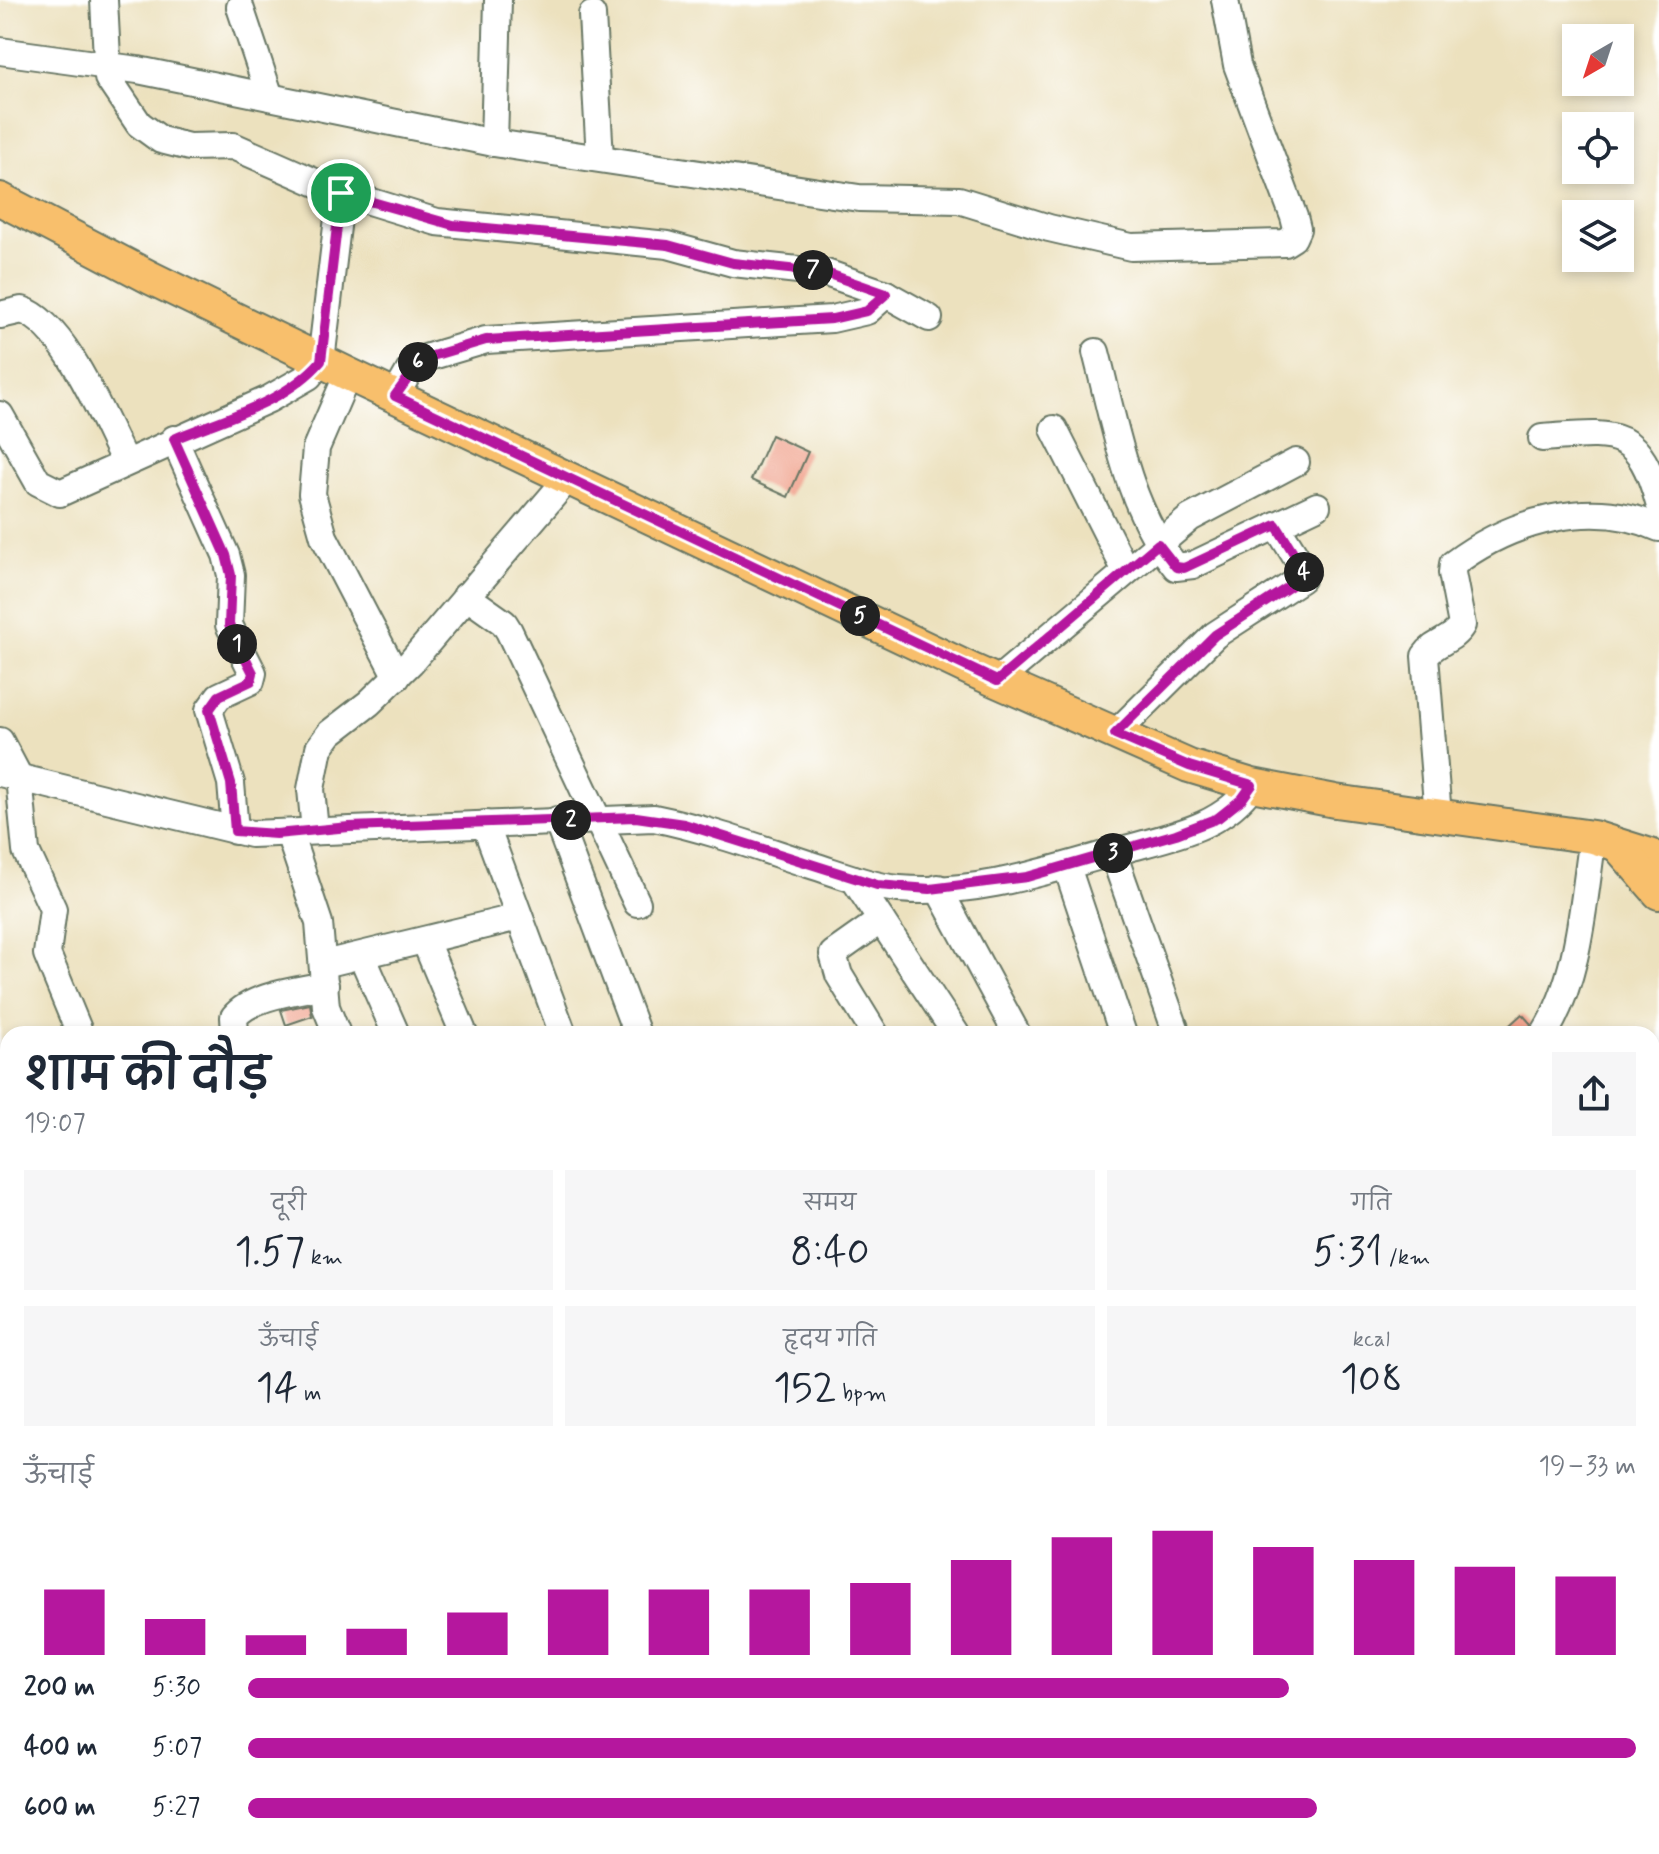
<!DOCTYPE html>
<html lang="hi">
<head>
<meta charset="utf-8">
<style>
  body { margin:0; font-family:Mynerve,"Playpen Sans Deva",sans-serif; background:#f6f6f7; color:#1f2937; height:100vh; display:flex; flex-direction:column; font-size:30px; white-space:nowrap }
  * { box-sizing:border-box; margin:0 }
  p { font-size:26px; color:#747a83 }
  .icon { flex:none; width:44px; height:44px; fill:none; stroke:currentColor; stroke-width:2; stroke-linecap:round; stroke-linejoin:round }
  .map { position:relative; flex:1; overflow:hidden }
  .side { position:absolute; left:0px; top:1026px; width:1660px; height:828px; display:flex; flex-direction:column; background:#fff; border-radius:24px 24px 0 0; box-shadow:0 4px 12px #0003 }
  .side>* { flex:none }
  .needle { width:52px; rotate:219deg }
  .fabs { position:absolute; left:1562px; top:24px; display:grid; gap:16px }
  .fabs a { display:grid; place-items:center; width:72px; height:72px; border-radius:0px; background:#fff; box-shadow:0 4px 12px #0003; font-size:40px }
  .pin { position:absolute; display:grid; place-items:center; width:68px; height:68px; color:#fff; margin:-34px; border:4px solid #fff; border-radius:50%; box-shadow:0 2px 8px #0007 }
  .km { position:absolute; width:40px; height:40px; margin:-20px; border-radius:50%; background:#222; color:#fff; font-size:22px; line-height:40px; text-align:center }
  .round { display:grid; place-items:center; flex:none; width:84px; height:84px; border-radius:0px; background:#f6f6f7 }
  .summary { display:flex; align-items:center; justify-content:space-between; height:136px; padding:0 24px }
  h1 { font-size:44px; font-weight:600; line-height:60px }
  .figures { display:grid; grid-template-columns:repeat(3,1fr); gap:12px; height:136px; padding:8px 24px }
  .figures div { display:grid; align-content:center; border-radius:0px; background:#f6f6f7; text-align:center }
  .figures b { font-size:40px; font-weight:600 }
  .figures small { font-size:22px; font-weight:400 }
  .figures p { font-size:22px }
  .chart { height:224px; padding:16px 24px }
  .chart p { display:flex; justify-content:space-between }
  .chart svg { width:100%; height:144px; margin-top:8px; stroke:#b5179e; stroke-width:6 }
  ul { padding:0 24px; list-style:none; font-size:26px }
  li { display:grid; grid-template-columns:128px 96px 1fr; align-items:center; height:60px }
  li i { height:20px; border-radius:10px; background:#b5179e }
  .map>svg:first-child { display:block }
</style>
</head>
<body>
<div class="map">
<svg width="1659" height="1854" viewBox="0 0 1659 1854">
  <rect width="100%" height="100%" fill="#fff"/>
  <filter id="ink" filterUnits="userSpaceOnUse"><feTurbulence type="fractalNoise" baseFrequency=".0125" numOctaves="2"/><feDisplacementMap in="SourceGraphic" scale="16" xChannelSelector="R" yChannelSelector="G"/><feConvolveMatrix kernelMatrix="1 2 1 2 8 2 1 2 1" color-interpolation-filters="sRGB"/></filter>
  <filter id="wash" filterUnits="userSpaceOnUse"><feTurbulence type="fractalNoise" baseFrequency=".006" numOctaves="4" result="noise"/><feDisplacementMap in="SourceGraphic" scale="32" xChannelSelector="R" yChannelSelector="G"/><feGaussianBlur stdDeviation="1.8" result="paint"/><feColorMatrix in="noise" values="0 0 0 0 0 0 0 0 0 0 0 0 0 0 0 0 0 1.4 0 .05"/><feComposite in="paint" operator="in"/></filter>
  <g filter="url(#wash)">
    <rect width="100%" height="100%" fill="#ece1be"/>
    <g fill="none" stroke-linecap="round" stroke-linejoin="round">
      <!-- stream -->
      <g stroke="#5cc8d4" stroke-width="6">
        <path d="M1652,1151l7,-6"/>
        <path d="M1145,1854l10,-8"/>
      </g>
    </g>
    <g id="blocks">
      <!-- building -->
      <g fill="#ef9a82">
        <path d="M771,435l37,17 -20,45 -37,-17z"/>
        <path d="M310,1004l2,12 -26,9 -5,-15z"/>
        <path d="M1522,1014l9,10 -3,10h-28z"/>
      </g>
    </g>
  </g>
  <g filter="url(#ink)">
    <use href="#blocks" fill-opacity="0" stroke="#677664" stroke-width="2"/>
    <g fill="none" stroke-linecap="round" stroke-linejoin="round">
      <!-- minor casing -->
      <g stroke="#677664" stroke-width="30">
        <g id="minor">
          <path d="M104,0l4,78 31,46 22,16 28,7 44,-1 100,44 104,32 231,23 65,18 93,10 60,21 43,24"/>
          <path d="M240,7l30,90"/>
          <path d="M592,15l8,143"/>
          <path d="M0,51l138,19 356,73 365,55 100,2 90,28 82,19 154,-4 8,-5 4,-9 -3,-12 -57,-152 -12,-65"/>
          <path d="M494,143l4,-143"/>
          <path d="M0,315l22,-5c44,14 82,112 103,152"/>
          <path d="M1096,352c19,73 31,155 80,215l17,-2 124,-59"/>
          <path d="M348,374l-32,74 -4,46 12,43 73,140"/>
          <path d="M395,396l15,-26 12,-11 64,-19 346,-21 35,-8 19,-17"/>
          <path d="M0,415l38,67 22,11 209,-94 40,-23 12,-15 20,-168"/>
          <path d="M1054,429l72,142"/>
          <path d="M1542,438c70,-5 96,-14 117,65"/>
          <path d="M174,439l52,116 5,20 -2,50 24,48 -2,8 -32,15 -10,14 22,73 4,48"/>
          <path d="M466,596l38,27 5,8 128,272"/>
          <path d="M997,681l193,-163 106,-56"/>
          <path d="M1115,734l100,-99 86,-56 4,-8 -29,-46"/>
          <path d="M0,741l19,36 7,74 27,58 -6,45 33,80"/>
          <path d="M0,773l251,61 403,-16c54,11 105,30 157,47 29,9 58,21 88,24 78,7 153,-20 226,-40 47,-13 99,-22 127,-64"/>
          <path d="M1438,816l-13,-160c10,-15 27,-14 37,-31l-10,-52 1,-9c57,-43 139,-67 206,-36"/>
          <path d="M557,820l80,214"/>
          <path d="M485,824l78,210"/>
          <path d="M315,831l-4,-42 8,-41 11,-15 39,-30 42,-41 158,-185"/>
          <path d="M289,833l30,90 7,84 11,27"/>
          <path d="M1113,853l64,181"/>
          <path d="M1067,867l56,167"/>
          <path d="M854,879l102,155"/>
          <path d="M938,888l79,146"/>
          <path d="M425,941l39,93"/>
          <path d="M362,956l34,78"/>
          <path d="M324,964l195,-47"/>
          <path d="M235,1034l-1,-17c18,-22 64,-26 91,-32"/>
          <path d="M875,1034l-36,-59 -6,-21 48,-34"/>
          <path d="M1544,1034c36,-57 39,-132 49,-197"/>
          <path d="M0,1134l8,18"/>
          <path d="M0,1203l8,-7"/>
          <path d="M0,1291l8,1"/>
          <path d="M0,1421l8,25"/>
          <path d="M0,1693l8,-6"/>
          <path d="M0,1812l8,6"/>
          <path d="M35,1846l7,8"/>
          <path d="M250,1846l4,8"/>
          <path d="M314,1846l3,8"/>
          <path d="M459,1846l7,8"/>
          <path d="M75,1854l13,-8"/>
          <path d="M1018,1854l1,-8"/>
        </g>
      </g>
      <!-- major casing -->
      <g stroke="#677664" stroke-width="36">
        <g id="major">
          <path d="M0,199l151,79 197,96 626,297 215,95 63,19 83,16 258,36 57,18 9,7"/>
          <path d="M1620,848l39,45"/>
        </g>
      </g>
      <!-- minor -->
      <use href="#minor" stroke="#fff" stroke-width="26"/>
      <!-- major -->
      <use href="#major" stroke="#f8bf6c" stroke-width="32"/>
    </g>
  </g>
  <g fill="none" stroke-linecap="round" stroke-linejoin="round" filter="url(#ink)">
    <!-- route casing -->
    <g stroke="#fff" stroke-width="16">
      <path id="route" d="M341,193l112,32 215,20 65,18 93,10 60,21 -19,17 -35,8 -346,21 -64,19 -27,37 602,285 161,-137 18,23 8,1 92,-43 29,46 -4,8 -86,56 -100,99 74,32 63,19 -10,14 -24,19 -42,16 -149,43 -97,12 -53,-4 -193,-61 -48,-7 -287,10 -73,7 -41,-3 -4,-48 -22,-73 10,-14 32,-15 2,-8 -24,-48 2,-50 -5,-20 -52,-116c50,-21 111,-36 147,-78z"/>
    </g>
    <!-- route -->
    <use href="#route" stroke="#b5179e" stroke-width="10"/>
  </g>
</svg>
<div class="fabs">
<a><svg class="needle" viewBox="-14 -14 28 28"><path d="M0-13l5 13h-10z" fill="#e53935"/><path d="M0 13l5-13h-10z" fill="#747a83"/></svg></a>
<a><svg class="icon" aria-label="locate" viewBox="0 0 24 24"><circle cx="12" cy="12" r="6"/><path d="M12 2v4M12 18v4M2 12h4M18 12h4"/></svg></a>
<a><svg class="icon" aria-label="layers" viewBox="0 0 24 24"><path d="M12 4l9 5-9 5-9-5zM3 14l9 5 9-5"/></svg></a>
</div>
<div class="pin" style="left:341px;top:193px;background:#1e9e55"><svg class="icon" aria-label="arrive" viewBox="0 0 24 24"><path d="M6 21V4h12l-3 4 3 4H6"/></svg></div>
<b class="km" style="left:237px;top:644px">1</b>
<b class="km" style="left:571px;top:820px">2</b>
<b class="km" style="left:1113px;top:853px">3</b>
<b class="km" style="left:1304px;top:572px">4</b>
<b class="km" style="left:860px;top:616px">5</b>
<b class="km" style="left:418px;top:362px">6</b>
<b class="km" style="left:813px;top:270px">7</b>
<section class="side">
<div class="summary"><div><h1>शाम की दौड़</h1><p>19:07</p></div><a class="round"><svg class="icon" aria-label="share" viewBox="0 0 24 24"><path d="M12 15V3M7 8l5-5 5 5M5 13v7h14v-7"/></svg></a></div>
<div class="figures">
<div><p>दूरी</p><b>1.57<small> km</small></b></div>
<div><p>समय</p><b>8:40</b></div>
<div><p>गति</p><b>5:31<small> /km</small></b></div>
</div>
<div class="figures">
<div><p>ऊँचाई</p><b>14<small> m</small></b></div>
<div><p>हृदय गति</p><b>152<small> bpm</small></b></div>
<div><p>kcal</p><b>108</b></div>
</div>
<div class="chart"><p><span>ऊँचाई</span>19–33 m</p>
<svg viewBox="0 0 160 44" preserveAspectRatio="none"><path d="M5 44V24M15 44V33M25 44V38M35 44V36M45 44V31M55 44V24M65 44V24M75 44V24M85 44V22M95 44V15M105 44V8M115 44V6M125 44V11M135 44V15M145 44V17M155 44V20"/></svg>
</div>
<ul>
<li><b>200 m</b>5:30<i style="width:75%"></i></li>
<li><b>400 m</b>5:07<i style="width:100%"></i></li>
<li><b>600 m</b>5:27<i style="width:77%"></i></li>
</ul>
</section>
</div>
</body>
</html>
